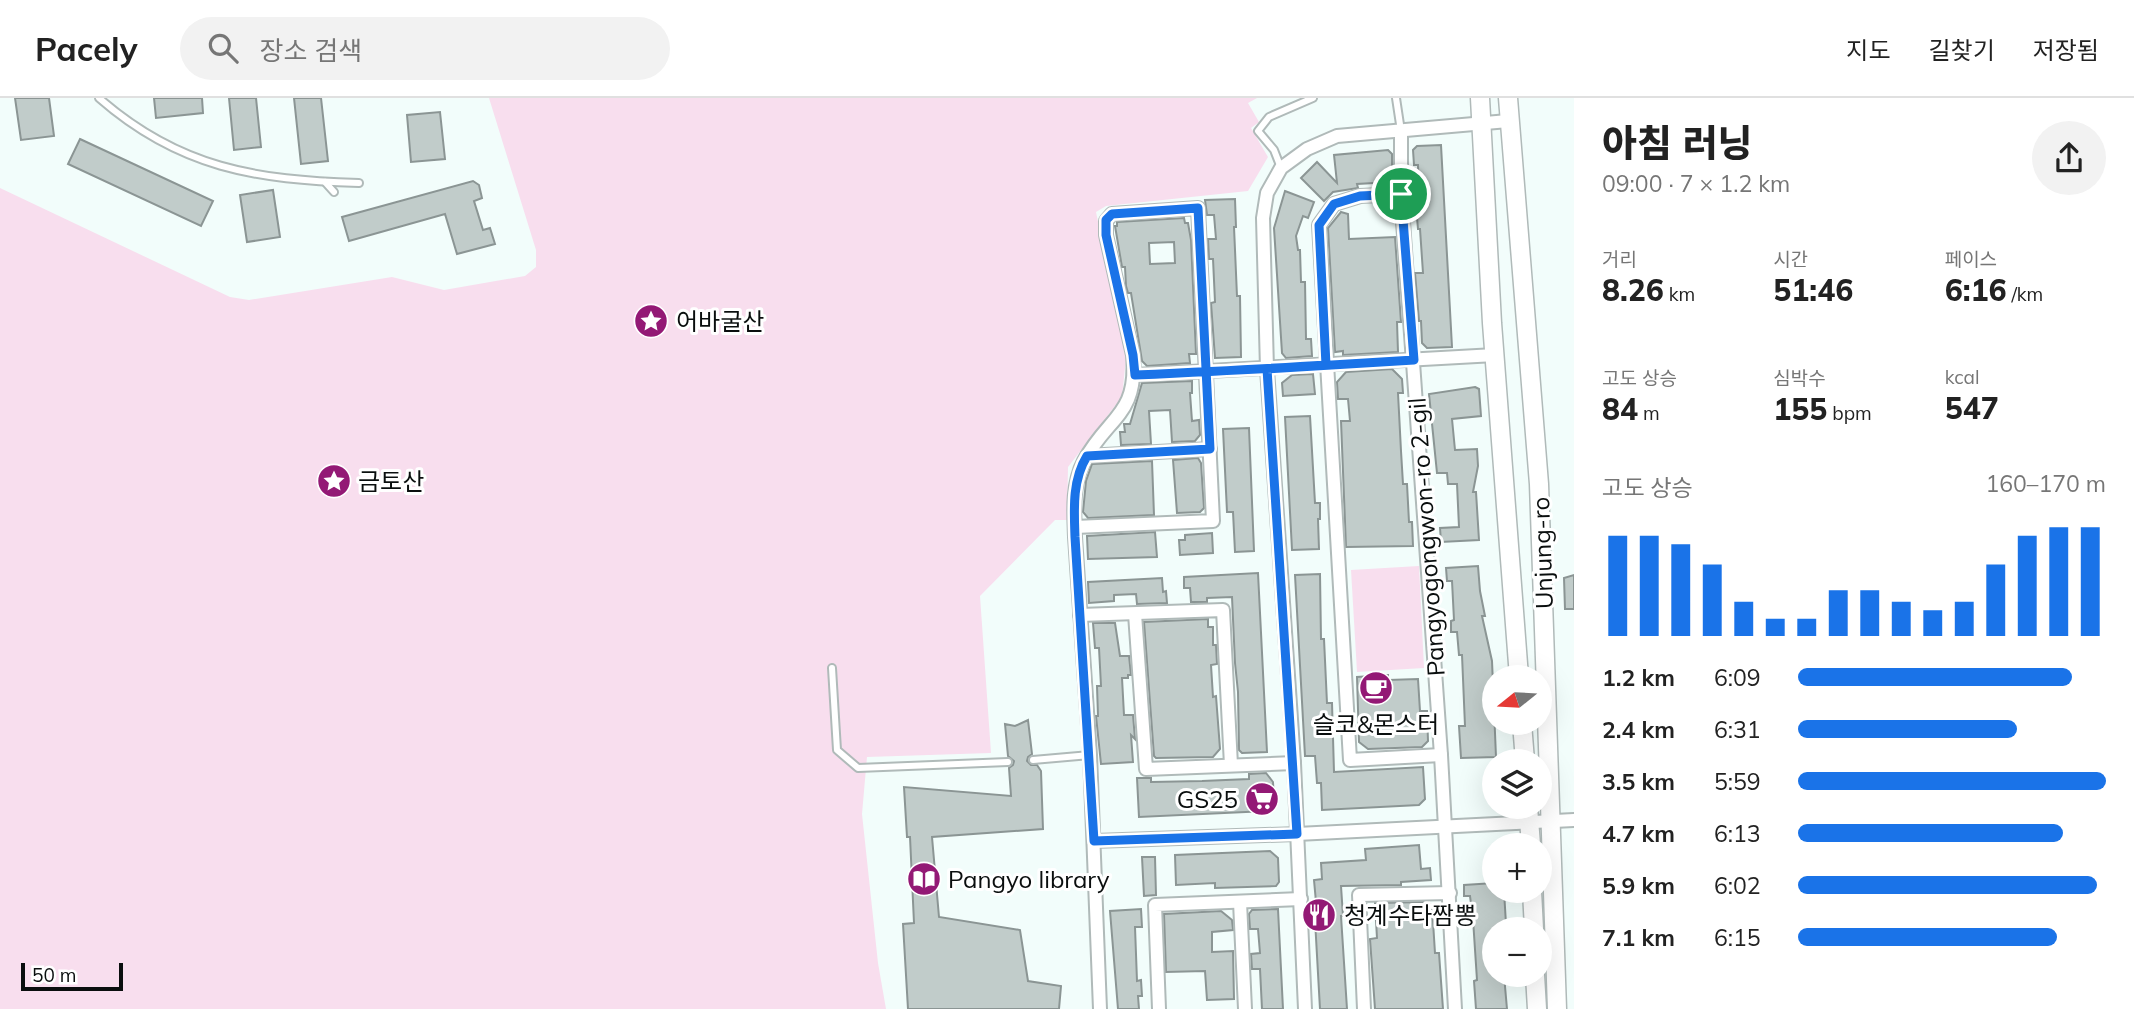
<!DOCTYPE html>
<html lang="ko">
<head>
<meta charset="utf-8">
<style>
  body { margin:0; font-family:Mulish,"Noto Sans KR",sans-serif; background:#f2f2f2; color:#222; height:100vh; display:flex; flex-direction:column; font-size:26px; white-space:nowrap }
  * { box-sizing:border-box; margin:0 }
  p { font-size:23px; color:#767676 }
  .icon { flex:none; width:38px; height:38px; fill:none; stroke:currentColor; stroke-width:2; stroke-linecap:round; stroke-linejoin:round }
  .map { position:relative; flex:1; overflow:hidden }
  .panel { display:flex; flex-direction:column; background:#fff; width:560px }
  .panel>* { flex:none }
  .needle { width:46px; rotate:252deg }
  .tools { position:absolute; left:1482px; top:567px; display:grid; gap:14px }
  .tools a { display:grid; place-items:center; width:70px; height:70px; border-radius:50%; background:#fff; box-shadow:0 7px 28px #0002; font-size:35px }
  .scale { position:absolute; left:21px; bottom:18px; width:102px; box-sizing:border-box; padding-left:7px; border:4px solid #0a0e0e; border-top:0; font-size:19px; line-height:24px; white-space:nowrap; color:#0a0e0e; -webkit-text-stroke:5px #fff; paint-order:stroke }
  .pin { position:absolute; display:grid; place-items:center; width:60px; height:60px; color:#fff; margin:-30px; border:4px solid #fff; border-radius:50%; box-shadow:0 2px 7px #0007 }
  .round { display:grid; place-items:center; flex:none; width:74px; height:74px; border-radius:37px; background:#f2f2f2 }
  .overview { display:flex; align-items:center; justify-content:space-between; height:119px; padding:0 28px }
  h1 { font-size:38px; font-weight:800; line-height:52px }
  .stats { display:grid; grid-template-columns:repeat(3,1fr); gap:10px; height:119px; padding:7px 28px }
  .stats div { display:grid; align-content:center }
  .stats b { font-size:30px; font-weight:800 }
  .stats small { font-size:19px; font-weight:400 }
  .stats p { font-size:19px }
  .chart { height:196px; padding:14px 28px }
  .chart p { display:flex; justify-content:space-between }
  .chart svg { width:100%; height:126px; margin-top:7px; stroke:#1a73e8; stroke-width:6 }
  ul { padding:0 28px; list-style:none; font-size:23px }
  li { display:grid; grid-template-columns:112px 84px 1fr; align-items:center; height:52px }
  li i { height:18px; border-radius:9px; background:#1a73e8 }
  header { display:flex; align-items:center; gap:42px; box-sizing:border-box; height:98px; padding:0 35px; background:#fff; border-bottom:2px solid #e0e0e0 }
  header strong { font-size:33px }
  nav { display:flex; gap:38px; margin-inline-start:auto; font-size:24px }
  .search { width:490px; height:63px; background:#f2f2f2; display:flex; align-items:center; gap:18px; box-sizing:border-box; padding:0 24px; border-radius:38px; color:#767676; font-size:26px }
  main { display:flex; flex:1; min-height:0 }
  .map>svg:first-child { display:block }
</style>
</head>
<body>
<header>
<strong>Pacely</strong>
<div class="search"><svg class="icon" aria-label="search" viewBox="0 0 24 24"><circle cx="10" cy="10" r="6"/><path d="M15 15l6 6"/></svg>장소 검색</div>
<nav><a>지도</a><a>길찾기</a><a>저장됨</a></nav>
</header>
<main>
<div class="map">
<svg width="1574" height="911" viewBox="0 0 1574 911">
  <rect width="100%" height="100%" fill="#f2fdfb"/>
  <!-- green -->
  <g fill="#f8deee">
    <path d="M489,0h768l-9,5 11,19 -8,6 17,29 -20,34 -142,15 -10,6 30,146 -4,39 -54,70 -1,53h-12l-75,76 11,157 -124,4 -5,57 16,149 8,46h-886v-821l230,109 19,3 143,-23 52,13 81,-14 11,-9v-17z"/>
    <path d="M1419,468l5,102 -67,4 -6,-102z"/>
  </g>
  <!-- building -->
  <g fill="#c1ccca" stroke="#8b9594" stroke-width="2" fill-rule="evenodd">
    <path d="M15,0h34l5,38 -33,4z"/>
    <path d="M154,0h48l1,15 -47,5z"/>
    <path d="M229,0h27l5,49 -27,3z"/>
    <path d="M294,0h27l7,63 -27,3z"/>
    <path d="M440,14l5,47 -34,3 -4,-47z"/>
    <path d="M80,41l133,62 -12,25 -133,-62z"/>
    <path d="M1441,47l11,202 -25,1 -5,-5 -1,-22h-2l-4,-48h8l-3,-44h-2l-2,-23h3l-1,-41h-4l-1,-15 4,-4z"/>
    <path d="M1388,52l4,4v28l-35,2 1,4 -25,4 -9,9 -23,-23 16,-16 20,21 -3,-28z"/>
    <path d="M473,83l6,4 3,13 -8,3 9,29 7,-2 5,16 -38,10 -12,-40 -96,27 -7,-24z"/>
    <path d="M273,92l7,47 -33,5 -7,-47z"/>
    <path d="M1285,93l29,11 -6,16 -5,-2 -7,20 2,14h2l1,32h4l1,57h5l1,17 -26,2 -4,-5 -8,-125z"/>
    <path d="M1235,101l1,28h-2l3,69h3l1,61 -26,1 -4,-55 4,-1 -2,-43h-4l-1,-20h8l-2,-24h-7l-2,-15z"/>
    <path d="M1341,114l7,2 1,25 46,-2 6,85h-4l1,30 -55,3v-4l-8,1 -7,-124z"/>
    <path d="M1184,120l1,5h3l3,17 5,114h-7l1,9 -43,3 -5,-5 -11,-68h-3l-2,-7 -1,-19h-3l-7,-41h2v-4zM1174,144l1,21 -25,1 -1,-21z"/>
    <path d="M1392,271l10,10 1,14h-5l3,58 2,33h4l2,38h3l1,24 -67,1 -5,-126h9l-2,-22h-10l-1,-17 9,-10z"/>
    <path d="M1313,276l2,20 -32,2 -1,-13 10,-8z"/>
    <path d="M1192,283v12h-2l2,28 7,-1 1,15 -5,6 -23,1 -2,-32 -21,1 2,33 -30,1 -1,-13h5l-1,-8h6l12,-41z"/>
    <path d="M1475,289l4,2 2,27 -29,3 3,31 22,-1 1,17 -5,26h3l3,48 -38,2 -1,-14 19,-1 -2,-43h-9l-1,-11h-10l-8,-79z"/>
    <path d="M1310,318l5,87h5v16h-2l1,30 -27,1 -7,-133z"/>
    <path d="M1249,330l5,123 -19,1 -2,-40h-6l-4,-83z"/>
    <path d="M1198,360l3,5 3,45 -4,4 -23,1 -4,-53z"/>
    <path d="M1152,363l2,54 -66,3 -5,-6 3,-31 6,-17z"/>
    <path d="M1155,434l2,25 -69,2 -1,-23z"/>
    <path d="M1212,435l1,20 -33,2 -1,-15h6v-5z"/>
    <path d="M1478,468l2,25 5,25h-3l10,45 4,96 -35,1 -2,-32h6l-3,-71h-3l-2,-23h-6v-11l3,-1 -2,-39h-5l-1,-13z"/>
    <path d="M1258,475l9,179 -25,1 -3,-3 -1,-58 -3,-29 -3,-66 -25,1v4h-16l-1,-14h-6v-11z"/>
    <path d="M1320,476l1,65h3l3,64h5l2,69 89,-5 2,32 -6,6 -97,5 -1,-27h-4l-2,-27h-10l-10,-181z"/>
    <path d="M1574,477v34h-9l-1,-31z"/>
    <path d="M1162,480l1,14 3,-1 1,12 -30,1 -1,-10 -22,1v6l-25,2 -1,-21z"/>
    <path d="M1208,521v8h5v18h3l1,19 -6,1 2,32 3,-1 4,53 -7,8 -57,1 -2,-2 -10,-134z"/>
    <path d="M1093,525h22l5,33h9l2,19h-3v3h-6l2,37h9l2,24 -4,-4 2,27 -32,2 -5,-48h2l-1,-30h4l-2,-38h-4z"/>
    <path d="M1388,577v5l30,-1 2,32h7l1,30 -6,6 -54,2 -9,-7 -2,-65z"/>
    <path d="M1028,622l4,34 -4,3 -1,4 4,4h6l4,6 2,58 -111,8 7,80 81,13 8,51 33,5 -2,23h-151l-5,-85 11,-1 -4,-86h-3l-3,-50 107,9 -2,-28 4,-3 1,-4 -6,-5 -3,-32 10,2z"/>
    <path d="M1266,675l7,9 1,19 -7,10 -128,6 -2,-39h14v4l51,-1 47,-2v-5z"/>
    <path d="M1419,747l2,24 9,-1 1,12 -30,2v3l-60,1 2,30h-2l6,93h-27l-6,-107h2l-2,-22 8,-1 -1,-16 45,-3 -1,-11z"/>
    <path d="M1270,753l8,7 1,24 -3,4 -61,2v-5l-39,2 -1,-30z"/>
    <path d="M1142,759h13l1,38 -12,1z"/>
    <path d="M1494,785v8h10l2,33 -1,5h-11v46h10l3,34h-31l-2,-28 3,-1 -4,-61 -3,-23h-6v-11z"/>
    <path d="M1428,804l4,4 3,47h4l4,56h-68l-5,-70 7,-1 -2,-35z"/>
    <path d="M1141,811l1,18h-7l2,54 4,-1 1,16h-4l1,13h-21l-8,-98z"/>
    <path d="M1278,811l5,100h-21l-2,-40h-8l-1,-15 9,-1 -2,-24h-8l-1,-15 3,-4z"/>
    <path d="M1221,813l11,9 1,10 -21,2v20l21,-1 1,48 -27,1 -2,-29 -39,1 -2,-58z"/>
  </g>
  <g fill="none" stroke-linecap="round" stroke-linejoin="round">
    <!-- lane casing -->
    <g stroke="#b0bab9" stroke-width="10">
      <g id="lane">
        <path d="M99,0c80,70 157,82 260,85"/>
        <path d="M1396,0l5,33"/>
        <path d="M1281,70l-7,-18 -16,-19 11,-14 44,-19"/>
        <path d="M325,84l9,10"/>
        <path d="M832,570l5,82 21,18 150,-6"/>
        <path d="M1033,662l57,-5"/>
      </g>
    </g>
    <!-- street casing -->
    <g stroke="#b0bab9" stroke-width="16">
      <g id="street">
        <path d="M1401,33v63l40,561 14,254"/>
        <path d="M1401,96l-41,2 -26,8 -15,21 31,535 91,-5"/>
        <path d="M1135,277l360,-20"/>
        <path d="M1087,358l123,-7"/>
        <path d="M1075,429l138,-6 -15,-313 -86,6 -6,7v14l27,120c5,61 -25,61 -49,106 -12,23 -10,51 -9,76l15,218 10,254"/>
        <path d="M1135,516l11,155 148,-6"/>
        <path d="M1080,517l143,-5 8,155"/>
        <path d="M1094,743l203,-7 277,-14"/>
        <path d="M1240,804l5,107"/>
        <path d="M1159,911l-4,-104 146,-6"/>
        <path d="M1305,911l-11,-246 -27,-394 -4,-151 4,-25 14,-25 26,-19 30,-13 171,-15"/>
        <path d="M1364,911l-5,-114 91,-2"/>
      </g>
    </g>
    <!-- secondary casing -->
    <g stroke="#b0bab9" stroke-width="21">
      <g id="secondary">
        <path d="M1480,0l12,225 27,354"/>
        <path d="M1508,0l31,386 18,525"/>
        <path d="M1522,625l3,38"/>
        <path d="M1528,709l3,38"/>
        <path d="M1532,793l2,38"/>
        <path d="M1535,877l2,34"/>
      </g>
    </g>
    <!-- lane -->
    <use href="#lane" stroke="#fff" stroke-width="6"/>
    <!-- street -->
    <use href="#street" stroke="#fff" stroke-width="12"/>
    <!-- secondary -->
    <use href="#secondary" stroke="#fff" stroke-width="18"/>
  </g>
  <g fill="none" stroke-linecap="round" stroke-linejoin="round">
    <!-- route casing -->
    <g stroke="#fff" stroke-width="14">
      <path id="route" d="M1401,96l-41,2 -26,8 -15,21 7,140c-63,4 -127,7 -191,10l-2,-20 -27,-120v-15l6,-6 86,-6 12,241 -123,7c-15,24 -13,54 -12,81l19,304 203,-7 -30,-465 147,-9 -13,-166"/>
    </g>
    <!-- route -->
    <use href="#route" stroke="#1a73e8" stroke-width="9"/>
  </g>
  <!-- icons -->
  <defs>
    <g id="sight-disc" transform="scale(1.75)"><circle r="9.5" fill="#931975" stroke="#fff"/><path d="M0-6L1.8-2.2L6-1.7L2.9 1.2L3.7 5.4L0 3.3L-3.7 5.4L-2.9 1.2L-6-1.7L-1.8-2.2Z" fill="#fff"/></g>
    <g id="cafe-disc" transform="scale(1.75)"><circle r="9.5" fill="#931975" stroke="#fff"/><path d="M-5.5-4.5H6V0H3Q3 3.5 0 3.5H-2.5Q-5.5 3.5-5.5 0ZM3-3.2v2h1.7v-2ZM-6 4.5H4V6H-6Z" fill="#fff"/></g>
    <g id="supermarket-disc" transform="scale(1.75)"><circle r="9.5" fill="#931975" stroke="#fff"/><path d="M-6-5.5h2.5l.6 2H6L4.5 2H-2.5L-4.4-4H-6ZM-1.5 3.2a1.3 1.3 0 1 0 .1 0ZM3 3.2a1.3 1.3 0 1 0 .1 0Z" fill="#fff"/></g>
    <g id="library-disc" transform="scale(1.75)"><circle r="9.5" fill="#931975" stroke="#fff"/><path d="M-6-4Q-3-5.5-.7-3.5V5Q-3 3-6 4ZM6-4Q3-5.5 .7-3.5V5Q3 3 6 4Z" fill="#fff"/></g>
    <g id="restaurant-disc" transform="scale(1.75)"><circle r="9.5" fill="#931975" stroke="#fff"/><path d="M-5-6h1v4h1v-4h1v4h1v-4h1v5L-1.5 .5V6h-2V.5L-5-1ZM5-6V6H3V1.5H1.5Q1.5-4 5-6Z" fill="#fff"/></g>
  </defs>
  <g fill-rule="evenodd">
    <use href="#sight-disc" x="651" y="223"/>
    <use href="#sight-disc" x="334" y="383"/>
    <use href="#cafe-disc" x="1376" y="590"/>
    <use href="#supermarket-disc" x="1262" y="701"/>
    <use href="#library-disc" x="924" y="781"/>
    <use href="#restaurant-disc" x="1319" y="817"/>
  </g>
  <g text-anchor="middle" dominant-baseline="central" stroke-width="6" stroke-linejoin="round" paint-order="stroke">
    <!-- poi labels -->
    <g font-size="24" fill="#0a0e0e" stroke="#fff" text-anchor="start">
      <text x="676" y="223">어바굴산</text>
      <text x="358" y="383">금토산</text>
      <text x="1376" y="626" text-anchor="middle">슬코&amp;몬스터</text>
      <text x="1238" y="701" text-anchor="end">GS25</text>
      <text x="948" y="781">Pangyo library</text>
      <text x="1344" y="817">청계수타짬뽕</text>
    </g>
    <!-- street labels -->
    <g font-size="24" fill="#0a0e0e" stroke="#fff">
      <text transform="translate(1426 439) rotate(-94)">Pangyogongwon-ro 2-gil</text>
      <text transform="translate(1542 455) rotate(-92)">Unjung-ro</text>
    </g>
  </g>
</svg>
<div class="tools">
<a><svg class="needle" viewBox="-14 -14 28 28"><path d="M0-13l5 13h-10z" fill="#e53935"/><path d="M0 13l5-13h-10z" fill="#767676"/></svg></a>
<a><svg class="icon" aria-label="layers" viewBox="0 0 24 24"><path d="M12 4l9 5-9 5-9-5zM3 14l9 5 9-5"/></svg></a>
<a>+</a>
<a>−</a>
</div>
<div class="scale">50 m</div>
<div class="pin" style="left:1401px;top:96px;background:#1e9e55"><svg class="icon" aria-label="arrive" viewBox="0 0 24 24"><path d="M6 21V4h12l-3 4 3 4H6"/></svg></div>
</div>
<section class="panel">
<div class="overview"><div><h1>아침 러닝</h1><p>09:00 · 7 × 1.2 km</p></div><a class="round"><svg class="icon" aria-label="share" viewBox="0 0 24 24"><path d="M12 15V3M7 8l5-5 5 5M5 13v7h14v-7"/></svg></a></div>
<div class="stats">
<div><p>거리</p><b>8.26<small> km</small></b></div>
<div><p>시간</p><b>51:46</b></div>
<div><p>페이스</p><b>6:16<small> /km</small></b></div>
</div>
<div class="stats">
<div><p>고도 상승</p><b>84<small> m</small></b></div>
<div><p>심박수</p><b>155<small> bpm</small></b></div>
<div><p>kcal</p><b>547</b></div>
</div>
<div class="chart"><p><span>고도 상승</span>160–170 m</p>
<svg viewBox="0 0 160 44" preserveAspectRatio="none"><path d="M5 44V9M15 44V9M25 44V12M35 44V19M45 44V32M55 44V38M65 44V38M75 44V28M85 44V28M95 44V32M105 44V35M115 44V32M125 44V19M135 44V9M145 44V6M155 44V6"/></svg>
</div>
<ul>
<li><b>1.2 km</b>6:09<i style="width:89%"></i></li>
<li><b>2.4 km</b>6:31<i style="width:71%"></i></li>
<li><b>3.5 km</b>5:59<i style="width:100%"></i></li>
<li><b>4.7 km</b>6:13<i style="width:86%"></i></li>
<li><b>5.9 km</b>6:02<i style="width:97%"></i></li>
<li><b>7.1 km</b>6:15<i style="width:84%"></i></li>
</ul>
</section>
</main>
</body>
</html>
